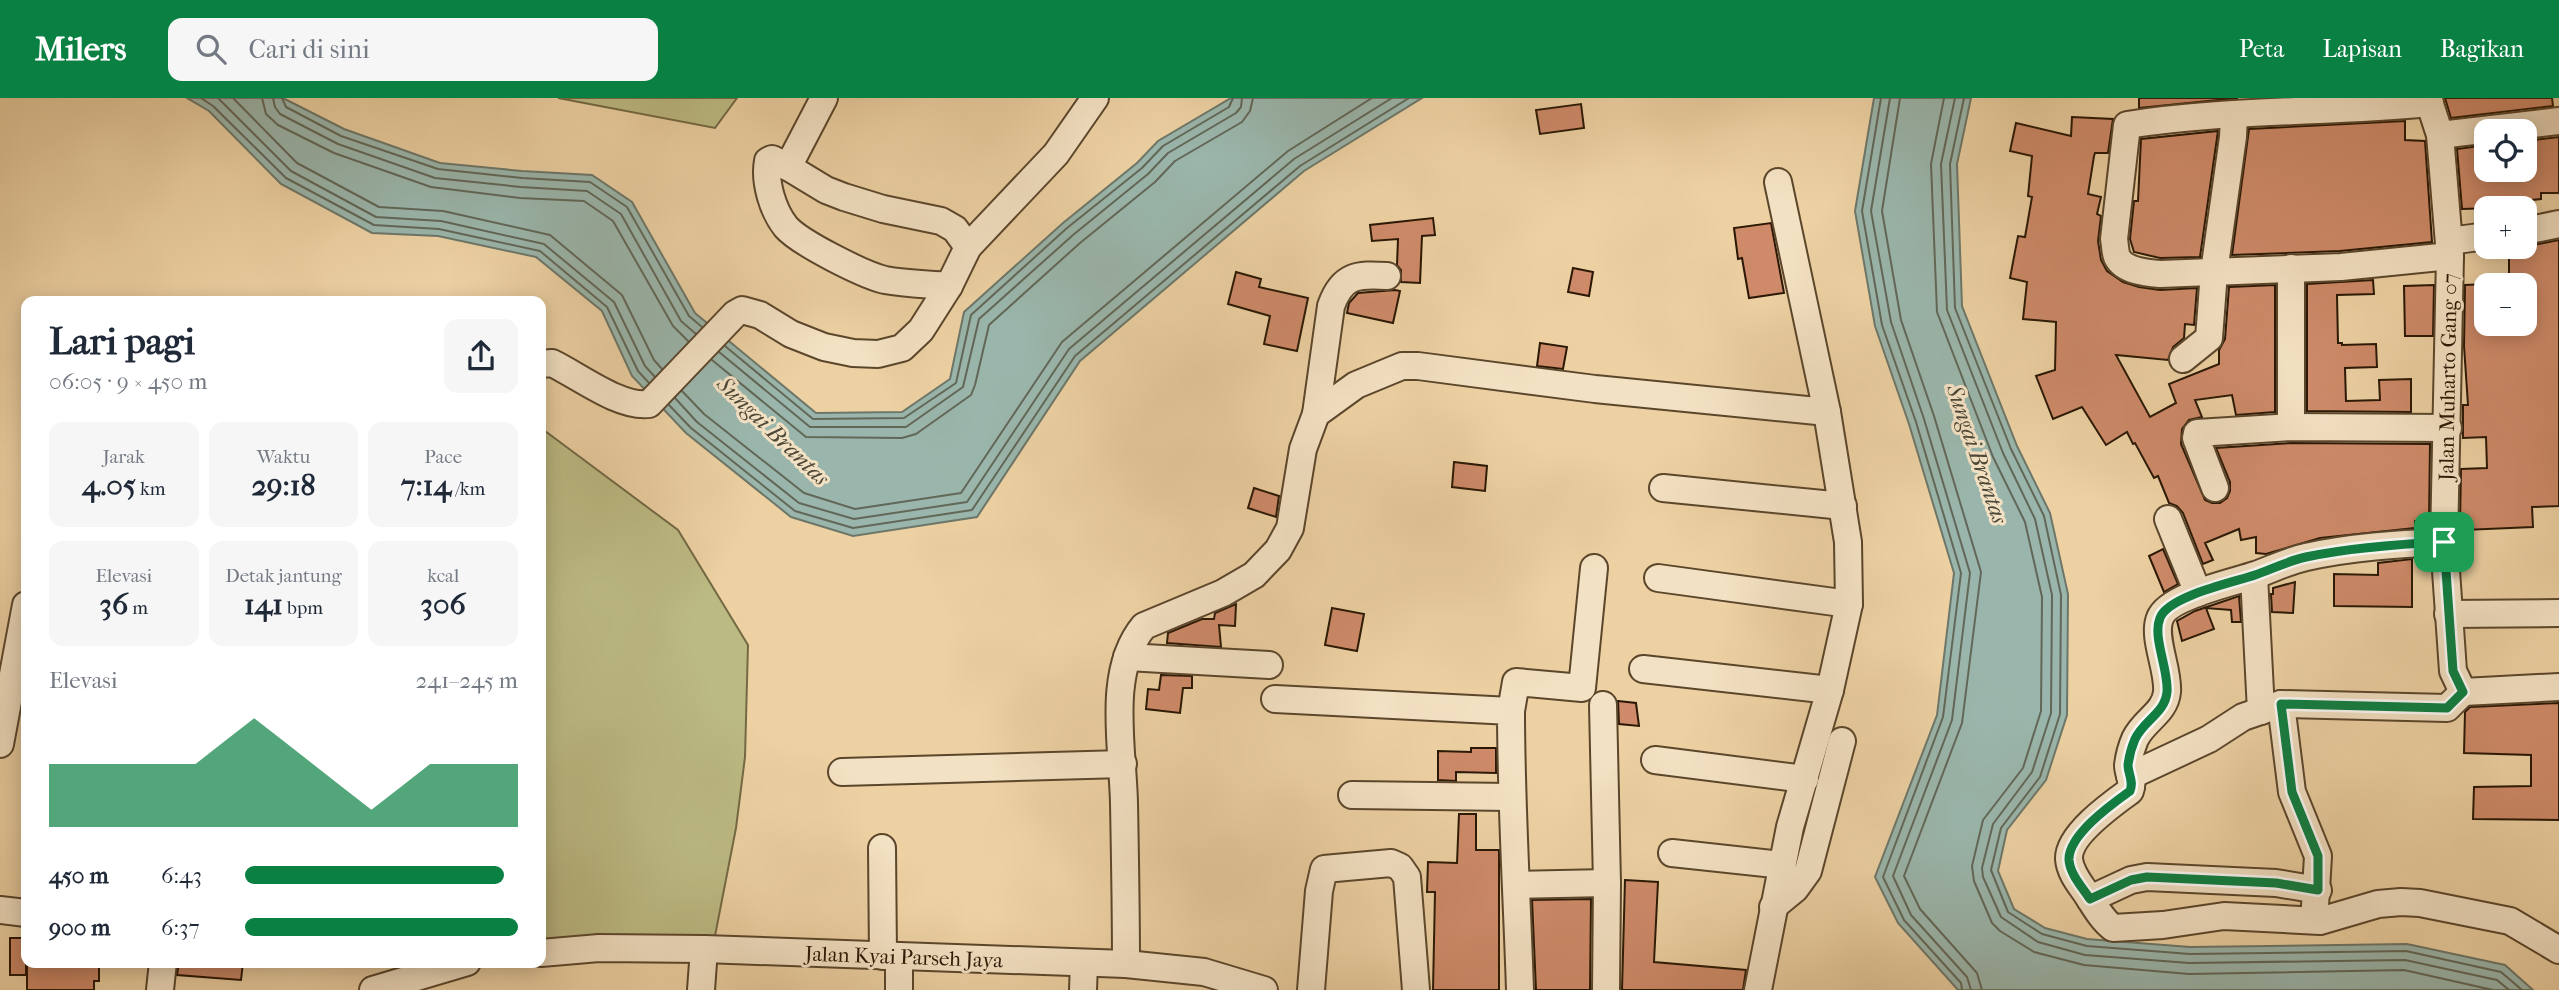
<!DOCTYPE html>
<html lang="id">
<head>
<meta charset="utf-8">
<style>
  body { margin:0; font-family:"IM FELL French Canon",serif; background:#f6f6f7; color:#1f2937; height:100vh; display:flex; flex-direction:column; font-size:26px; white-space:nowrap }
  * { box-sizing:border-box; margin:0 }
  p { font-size:23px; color:#747a83 }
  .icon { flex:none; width:38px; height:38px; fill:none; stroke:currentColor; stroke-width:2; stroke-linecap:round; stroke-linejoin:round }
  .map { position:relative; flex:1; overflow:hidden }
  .sheet { position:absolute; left:21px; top:198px; width:525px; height:672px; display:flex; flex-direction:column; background:#fff; border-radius:14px; box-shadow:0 4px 18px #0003 }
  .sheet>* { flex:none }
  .fabs { position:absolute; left:2474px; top:21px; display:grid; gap:14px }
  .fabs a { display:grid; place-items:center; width:63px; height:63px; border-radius:14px; background:#fff; box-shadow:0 4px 18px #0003; font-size:35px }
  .pin { position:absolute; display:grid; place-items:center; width:60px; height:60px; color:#fff; margin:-30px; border-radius:14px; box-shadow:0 4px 10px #0006 }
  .round { display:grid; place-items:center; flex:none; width:74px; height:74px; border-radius:14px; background:#f6f6f7 }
  .head { display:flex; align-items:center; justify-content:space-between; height:119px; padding:0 28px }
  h1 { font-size:38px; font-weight:700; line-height:52px }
  .stats { display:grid; grid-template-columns:repeat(3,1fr); gap:10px; height:119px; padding:7px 28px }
  .stats div { display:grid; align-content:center; border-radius:14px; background:#f6f6f7; text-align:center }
  .stats b { font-size:30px; font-weight:700 }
  .stats small { font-size:19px; font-weight:400 }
  .stats p { font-size:19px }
  .chart { height:196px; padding:14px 28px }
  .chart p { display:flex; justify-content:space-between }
  .chart svg { width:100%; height:126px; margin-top:7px; fill:#0b8043; opacity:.7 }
  ul { padding:0 28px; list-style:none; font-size:23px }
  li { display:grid; grid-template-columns:112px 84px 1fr; align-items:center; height:52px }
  li i { height:18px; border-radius:9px; background:#0b8043 }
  header { display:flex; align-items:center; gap:42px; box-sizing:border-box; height:98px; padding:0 35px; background:#0b8043; color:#fff }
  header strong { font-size:33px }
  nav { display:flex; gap:38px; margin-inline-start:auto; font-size:24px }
  .search { width:490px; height:63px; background:#f6f6f7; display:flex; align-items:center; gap:18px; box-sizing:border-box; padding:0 24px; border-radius:14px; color:#747a83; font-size:26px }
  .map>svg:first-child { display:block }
</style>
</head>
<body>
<header>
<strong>Milers</strong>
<div class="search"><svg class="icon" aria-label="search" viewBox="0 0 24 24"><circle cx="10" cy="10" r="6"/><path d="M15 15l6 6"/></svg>Cari di sini</div>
<nav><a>Peta</a><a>Lapisan</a><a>Bagikan</a></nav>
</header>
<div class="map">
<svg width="2559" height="892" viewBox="0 0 2559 892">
  <rect width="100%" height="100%" fill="#edd1a3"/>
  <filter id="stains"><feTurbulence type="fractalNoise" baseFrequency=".00286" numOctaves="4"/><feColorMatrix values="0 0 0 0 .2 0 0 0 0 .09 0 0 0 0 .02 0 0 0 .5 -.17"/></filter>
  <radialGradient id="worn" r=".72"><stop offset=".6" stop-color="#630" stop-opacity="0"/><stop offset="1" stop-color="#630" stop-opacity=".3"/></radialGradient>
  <!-- green -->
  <g fill="#bcba83" stroke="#736944" stroke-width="2">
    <path d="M558,0h179l-22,30z"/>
    <path d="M541,330l137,102 70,115 -3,112 -9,71 -22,113 -173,6z"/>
  </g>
  <!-- water -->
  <g fill="#9ab6ac" stroke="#6d7769" stroke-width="2">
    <path d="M187,0h96l61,31 96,34 82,8 70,4 40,27 63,111 121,100 86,-1 48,-33 14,-67 99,-89 74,-60 21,-22 73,-43h191l-118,73 -224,190 -103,156 -124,19 -62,-19 -105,-84 -54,-57 -30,-65 -66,-54 -98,-21 -66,-3 -91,-49 -72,-73z"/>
    <path d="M1874,0h97l-14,66 5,142 55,140 33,67 18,81 -1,121 -21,65 -39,50 -9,41 16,38 31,19 42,11 103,8 217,-3 98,21 28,25h-575l-60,-67 -23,-46 62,-162 17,-142 -45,-149 -34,-98 -20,-115z"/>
  </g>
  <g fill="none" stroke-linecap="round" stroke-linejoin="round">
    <!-- shore -->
    <g stroke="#626758" stroke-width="2">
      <path d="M201,0l12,8 73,72 88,47 65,4 101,22 67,56 31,64 11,12"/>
      <path d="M218,0l73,73 85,46 65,4 103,23 70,58 31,64 10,11"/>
      <path d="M233,0l64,65 82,44 64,4 107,24 72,60 32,65 8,9"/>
      <path d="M262,0l4,16 12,11 56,28 97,34 89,11 64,3 29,20 60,105 15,15"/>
      <path d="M273,0l2,9 5,7 58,30 97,34 86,9 66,4 34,23 60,107 15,13"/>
      <path d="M282,0l4,9 55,29 97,33 84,9 68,4 37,25 62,109 13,11"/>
      <path d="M1881,0l-19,113 20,114 34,97 45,151 -18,144 -60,160 21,43 57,63 1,7"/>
      <path d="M1890,0l-19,113 20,111 33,97 46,154 -18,147 -59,156 18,39 56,62 4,13"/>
      <path d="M1900,0l-18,113 19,109 33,96 47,156 -19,151 -58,153 16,33 57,64 5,17"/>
      <path d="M1944,0l-13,66 6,148 56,145 32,65 17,75 -1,114 -18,57 -40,52 -11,46 2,15 18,42 8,8 34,21 50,13 105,9 215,-4 89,20"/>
      <path d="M1955,0l-14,66 6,146 56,143 32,66 17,76 -1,118 -19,59 -39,52 -11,44 1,9 18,40 37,25 47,13 104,8 216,-3 92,20 12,10"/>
      <path d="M1964,0l-14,66 5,144 56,141 33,67 17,79 -1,119 -20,63 -39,51 -10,42 17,42 34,22 45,12 103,8 216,-3 95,21 21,18"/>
      <path d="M725,248l88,73 91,-1 52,-35 15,-68 96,-87 75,-60 21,-22 66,-39 4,-9"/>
      <path d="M719,254l91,75h96l57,-40 16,-68 94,-84 75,-61 20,-21 68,-40 5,-6 1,-9"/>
      <path d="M712,262l94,77 96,1 14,-4 55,-39 4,-10 14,-60 91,-82 75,-61 20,-21 67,-39 8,-11 3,-13"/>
      <path d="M682,293l22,23 100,79 51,16 106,-16 101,-151 226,-191 84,-53"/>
      <path d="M675,300l22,24 102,81 55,16 113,-17 102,-153 225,-190 98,-61"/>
      <path d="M669,307l22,23 104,83 58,17 119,-18 103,-154 225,-190 109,-68"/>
    </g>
  </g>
  <!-- building -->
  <g fill="#ce8a69" stroke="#2a1805" stroke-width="2">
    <path d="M2139,0h99l-99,10z"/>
    <path d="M2445,0h107l1,8 -102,12z"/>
    <path d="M1581,6l3,24 -44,6 -4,-24z"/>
    <path d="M2072,19l41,2 -5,34h-13l-1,3 -6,38 13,3 -4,17 4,2 -3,25 3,19 6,11 16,11 16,5 21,3 37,-2 -3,37 -9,-1 -1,14 -11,9 -5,13 -52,-5 34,62 26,-14 -7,-19 50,-20v-14l6,-11 4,-52 46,-2v127l-39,3 -4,-20 -37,5 7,17 -13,3 -7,9 -1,15 24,56 7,3h8l7,-5 3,-7v-9l-14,-34 75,-5 139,1 -1,77h-14v7l-95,10 -54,16 -10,-1v-16l-15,3 -2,-11 -34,14 8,17 -10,4 -20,-51 -6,-7 -8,-3 -11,-27 -4,2 -19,-35 -2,1 -6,-12 -21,13 -24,-38 -29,12 -17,-43 19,-6 1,-48 -33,-3 4,-37 -17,-4 8,-42 7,1 7,-40 -4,-1 4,-40 -22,-5 6,-28 55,13z"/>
    <path d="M2405,23v19l20,1 7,101 -92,9 -108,4 17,-126z"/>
    <path d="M2218,33l-18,126 -40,1 -26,-6 -4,-13 4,-38h4l3,-62z"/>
    <path d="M2559,39v56h-18v6l-48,5 1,4 -32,1 -5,-60 30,-4v25h38v-29z"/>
    <path d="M1433,120l2,17 -13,1 -2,47 -19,-1v-12l-4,-5 1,-26 -26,2 -2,-16z"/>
    <path d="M1771,125l13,70 -35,5 -7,-40 -4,1 -4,-31z"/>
    <path d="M2559,142v266l-27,1 1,20 -69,3v-7h-4l1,-54 26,-1 -1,-31 -23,1v-33h5l-4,-59 1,-61 22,-1v40h38v-39h-16v-38l19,-1z"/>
    <path d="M1573,170l20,4 -4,24 -21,-4z"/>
    <path d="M1236,174l25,7 -2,8 49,11 -11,53 -33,-7 6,-28 -42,-12z"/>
    <path d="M2373,182l1,14 -37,1 1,48h4v2l34,-1 1,23 -32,1 1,33 34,-1 -1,-20 32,-1v33l-104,-1v-127z"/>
    <path d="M2434,187l-1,51h-28l-1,-50z"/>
    <path d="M1395,192l5,1 -7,32 -46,-10 2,-10 9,-10z"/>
    <path d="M1540,245l27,4 -4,22 -26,-3z"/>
    <path d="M1454,364l33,4 -2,25 -33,-4z"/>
    <path d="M1254,390l25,8 -3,21 -28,-9z"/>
    <path d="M2163,451l15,35 -14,8 -15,-36z"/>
    <path d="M2412,461v48l-78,-1v-32l44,1v-12z"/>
    <path d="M2295,484l-2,31 -21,-1 -1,-18h2v-6z"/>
    <path d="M2239,498l2,26h-9l-1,-12 -25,-2 8,21 -32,12 -5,-20 18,-10z"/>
    <path d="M1236,506l-1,22 -16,-1 2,22 -54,-4 1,-10 34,-14h12l1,-6z"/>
    <path d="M1332,510l32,6 -7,37 -32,-6z"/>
    <path d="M1161,577l31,1v12h-9l-3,25 -34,-4 2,-20 11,1z"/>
    <path d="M1618,603l18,2 3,23 -20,-2z"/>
    <path d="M2559,605v117l-86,-1 1,-32 57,-1v-31l-67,-2 1,-41 5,-5z"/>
    <path d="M1471,650h25v25l-40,-1v9l-18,-1v-29l33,1z"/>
    <path d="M1459,716h17v36h23v140h-66l2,-98h-8l1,-30 29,1z"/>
    <path d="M1625,782l33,2 -4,80 92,8 -3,20h-121z"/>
    <path d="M1591,801l-1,91h-54l-4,-90z"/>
    <rect x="10" y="840" width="16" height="37"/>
    <path d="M27,864h72v19h-5v9h-67z"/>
    <path d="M179,864h64l-2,18 -64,-5z"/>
  </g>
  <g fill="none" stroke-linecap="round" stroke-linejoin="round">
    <!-- minor casing -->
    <g stroke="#5b462c" stroke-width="30">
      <g id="minor">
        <path d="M824,0l-36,69 38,23 18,7 39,12 58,12 14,8 13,18"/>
        <path d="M2428,0l12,37 10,121 -6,286 9,129 10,21 96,-5"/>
        <path d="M2430,5c-101,10 -203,6 -303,22l-13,114c1,5 1,13 3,18 7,14 29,16 43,17l181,-7 109,-11"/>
        <path d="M2440,37l119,-14"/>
        <path d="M788,69l-16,-8 -4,2c-4,21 5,50 18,66 14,16 78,48 99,53 21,4 43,4 64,6"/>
        <path d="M2525,133l34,-7"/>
        <path d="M2449,143l38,-5"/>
        <path d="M2291,170v159"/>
        <path d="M2183,261l26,-21 5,-66 19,-135 1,-21"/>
        <path d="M541,266l11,-1c27,13 68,45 97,41l86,-90 7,-4 18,5 31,19 33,13 29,6 25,1 24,-6 19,-18 28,-44 19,-39 88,-93 39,-56"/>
        <path d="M1316,316l15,-108c11,-31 26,-32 56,-30"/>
        <path d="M1663,390l180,18"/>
        <path d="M2215,390l-19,-50 1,-5 94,-6 157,1"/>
        <path d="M2168,421l30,74"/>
        <path d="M2444,444c-46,2 -93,5 -138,15 -18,4 -34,12 -51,18 -20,7 -87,21 -95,43 -8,19 9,52 7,74 -2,21 -23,28 -32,47 -3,7 -6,18 -7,26 0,9 6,16 2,26 -18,13 -62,44 -61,68 1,13 10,24 17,34 8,12 16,27 27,35l50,-3 61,-9 96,5 58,-17 23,-2 19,1 90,18 49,29"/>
        <path d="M2254,478l7,135"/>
        <path d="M1658,480l191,26"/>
        <path d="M2448,516l111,-1"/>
        <path d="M1127,559l142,8"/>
        <path d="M1643,571l187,21"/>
        <path d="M1275,601l236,12c0,93 6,186 9,279"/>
        <path d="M2281,606l11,88 26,64 -3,50"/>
        <path d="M1603,607l4,178 -1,107"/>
        <path d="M1511,613l5,-29 66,6 12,-120"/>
        <path d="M0,646l26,-139"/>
        <path d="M1655,662l150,19"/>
        <path d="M842,674l281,-8"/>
        <path d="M2130,678l79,-37 34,-22 38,-13 166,4 16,-16"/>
        <path d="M1352,697l159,2"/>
        <path d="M882,750l1,108"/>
        <path d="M1672,755l110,12"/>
        <path d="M1517,787l90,-2"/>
        <path d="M2090,801l41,-19 16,-3 129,6 42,7"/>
        <path d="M1773,809l22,-18 13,-18 34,-130"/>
        <path d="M0,812l26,3"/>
        <path d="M541,855l58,-5 105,1 422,15 78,8 60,18"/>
        <path d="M899,858v34"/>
        <path d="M1126,866c0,-54 -1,-108 -2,-161 -1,-54 -18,-132 20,-177l79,-33 31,-18 24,-25 12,-22 13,-79 13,-35 40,-29 46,-19h16l177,23 232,23 -49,-230"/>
        <path d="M160,892l3,-28"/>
        <path d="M373,892l94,-28"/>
        <path d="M701,892l3,-41"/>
        <path d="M1083,892l1,-27"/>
        <path d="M1311,892l8,-99 5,-22 67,-6 9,4 7,10 9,113"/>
        <path d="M1758,892l32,-163 40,-137 19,-86 -1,-62 -21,-130"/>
      </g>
    </g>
    <!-- minor -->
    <use href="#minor" stroke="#f3e1c3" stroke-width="26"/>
  </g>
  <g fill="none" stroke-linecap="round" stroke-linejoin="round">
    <!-- route casing -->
    <g stroke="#fff" stroke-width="14">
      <path id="route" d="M2444,444l9,129 10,21 -16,16 -166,-4 11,88 26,64v34l-42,-7 -129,-6 -16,3 -41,19c-8,-12 -20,-25 -21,-39 -1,-25 43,-56 61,-69 4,-10 -2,-17 -2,-26 1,-8 4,-19 7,-26 9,-19 30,-26 32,-47 2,-22 -15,-55 -7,-74 8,-22 75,-36 95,-43 17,-6 33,-14 51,-18 43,-9 94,-13 138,-15z"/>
    </g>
    <!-- route -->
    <use href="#route" stroke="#0b8043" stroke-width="9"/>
  </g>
  <g text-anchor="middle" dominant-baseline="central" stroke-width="6" stroke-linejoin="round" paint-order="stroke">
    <!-- street labels -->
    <g font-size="21" fill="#2a1805" stroke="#f3e1c3">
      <text transform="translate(2448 279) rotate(-89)">Jalan Muharto Gang 07</text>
      <text transform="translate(904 859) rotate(2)">Jalan Kyai Parseh Jaya</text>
    </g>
    <!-- water labels -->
    <g font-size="23" font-style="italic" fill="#4c4737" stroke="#f3e1c3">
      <text transform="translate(773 333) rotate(44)">Sungai Brantas</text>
      <text transform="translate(1977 356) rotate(71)">Sungai Brantas</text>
    </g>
  </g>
  <rect width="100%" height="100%" filter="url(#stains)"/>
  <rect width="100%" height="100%" fill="url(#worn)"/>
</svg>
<div class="fabs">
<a><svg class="icon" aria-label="locate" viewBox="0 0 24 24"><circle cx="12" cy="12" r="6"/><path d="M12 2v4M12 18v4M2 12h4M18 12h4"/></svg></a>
<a>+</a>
<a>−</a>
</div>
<div class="pin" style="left:2444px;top:444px;background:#1e9e55"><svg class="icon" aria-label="arrive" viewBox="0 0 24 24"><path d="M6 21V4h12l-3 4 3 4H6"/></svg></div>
<section class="sheet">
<div class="head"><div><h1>Lari pagi</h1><p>06:05 · 9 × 450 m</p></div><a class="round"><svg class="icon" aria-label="share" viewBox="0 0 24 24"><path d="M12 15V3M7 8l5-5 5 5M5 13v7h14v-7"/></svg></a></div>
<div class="stats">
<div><p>Jarak</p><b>4.05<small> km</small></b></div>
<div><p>Waktu</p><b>29:18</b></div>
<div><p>Pace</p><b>7:14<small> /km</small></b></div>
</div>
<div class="stats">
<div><p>Elevasi</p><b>36<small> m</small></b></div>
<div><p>Detak jantung</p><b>141<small> bpm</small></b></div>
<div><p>kcal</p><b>306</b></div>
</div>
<div class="chart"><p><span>Elevasi</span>241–245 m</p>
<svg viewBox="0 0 160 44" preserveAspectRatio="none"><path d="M0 44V22L10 22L20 22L30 22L40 22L50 22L60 14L70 6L80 14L90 22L100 30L110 38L120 30L130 22L140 22L150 22L160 22V44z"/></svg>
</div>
<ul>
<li><b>450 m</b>6:43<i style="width:95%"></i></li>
<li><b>900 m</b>6:37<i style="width:100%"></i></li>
</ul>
</section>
</div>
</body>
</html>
